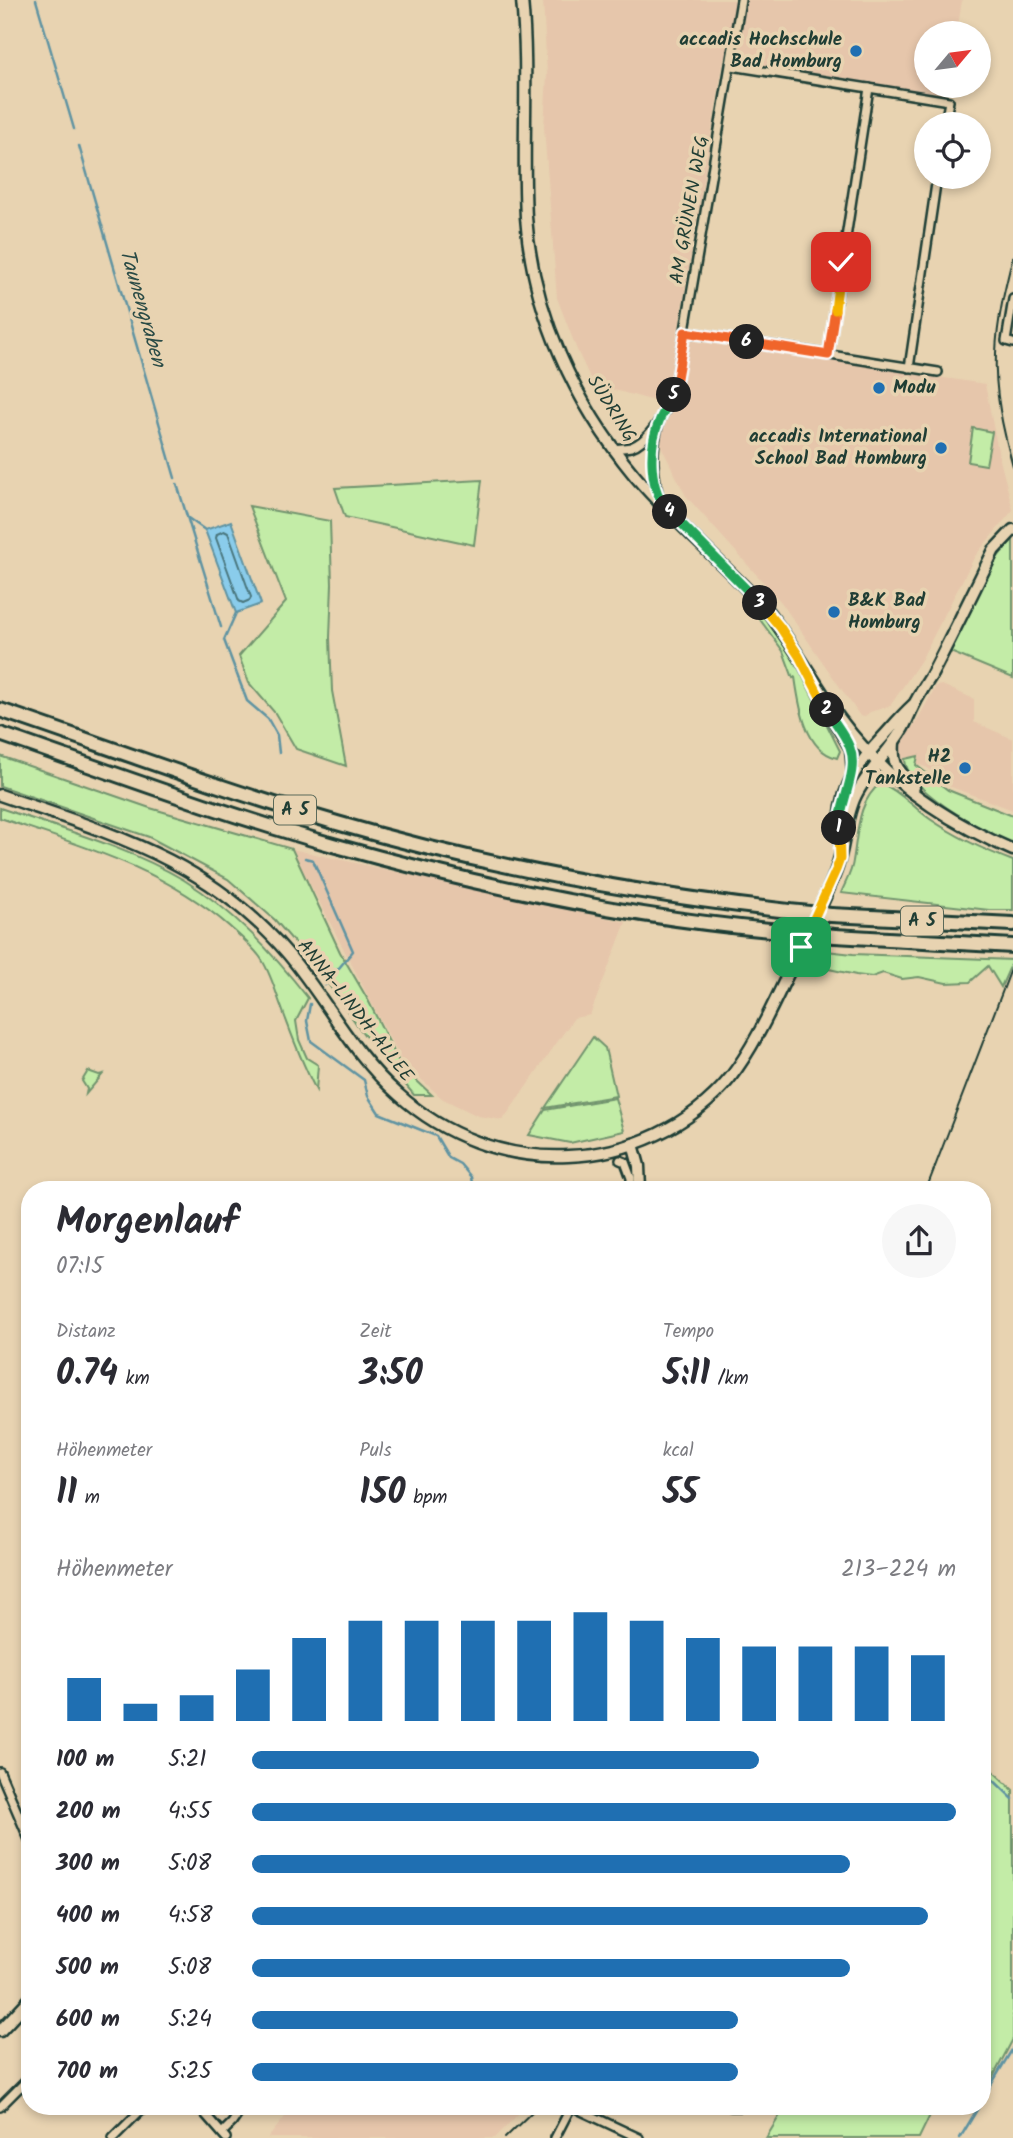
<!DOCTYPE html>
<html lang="de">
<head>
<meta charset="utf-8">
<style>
  body { margin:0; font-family:Kalam,sans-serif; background:#f7f7f7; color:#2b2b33; height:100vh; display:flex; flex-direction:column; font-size:26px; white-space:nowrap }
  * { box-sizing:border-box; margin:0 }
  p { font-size:23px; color:#7c7c81 }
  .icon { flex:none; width:38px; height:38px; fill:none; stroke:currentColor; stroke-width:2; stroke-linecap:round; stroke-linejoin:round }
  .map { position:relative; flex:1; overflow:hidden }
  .drawer { position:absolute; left:21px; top:1181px; width:970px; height:934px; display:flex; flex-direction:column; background:#fff; border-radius:28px; box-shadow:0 4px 10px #0003 }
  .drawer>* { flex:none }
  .needle { width:46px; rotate:61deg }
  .tools { position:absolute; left:914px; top:21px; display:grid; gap:14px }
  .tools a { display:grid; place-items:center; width:77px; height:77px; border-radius:50%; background:#fff; box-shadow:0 4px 10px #0003; font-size:35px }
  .pin { position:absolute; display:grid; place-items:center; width:60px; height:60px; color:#fff; margin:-30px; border-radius:14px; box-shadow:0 4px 10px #0006 }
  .km { position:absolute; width:35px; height:35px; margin:-18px; border-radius:50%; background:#222; color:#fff; font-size:19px; line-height:35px; text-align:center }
  .round { display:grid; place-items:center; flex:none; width:74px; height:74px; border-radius:37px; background:#f7f7f7 }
  .headline { display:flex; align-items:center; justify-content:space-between; height:119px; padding:0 35px }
  h1 { font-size:38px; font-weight:700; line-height:52px }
  .figures { display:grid; grid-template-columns:repeat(3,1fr); gap:10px; height:119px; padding:7px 35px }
  .figures div { display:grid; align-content:center }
  .figures b { font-size:35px; font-weight:700 }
  .figures small { font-size:19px; font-weight:400 }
  .figures p { font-size:19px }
  .chart { height:196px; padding:14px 35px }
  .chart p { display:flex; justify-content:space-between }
  .chart svg { width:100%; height:126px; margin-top:7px; stroke:#1f6fb2; stroke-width:6 }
  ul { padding:0 35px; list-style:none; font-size:23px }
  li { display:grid; grid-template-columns:112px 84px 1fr; align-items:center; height:52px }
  li i { height:18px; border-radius:9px; background:#1f6fb2 }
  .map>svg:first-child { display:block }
</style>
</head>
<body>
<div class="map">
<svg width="1013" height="2138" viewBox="0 0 1013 2138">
  <rect width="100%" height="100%" fill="#e8d3b1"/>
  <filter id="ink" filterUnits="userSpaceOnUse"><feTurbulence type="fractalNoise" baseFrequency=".0143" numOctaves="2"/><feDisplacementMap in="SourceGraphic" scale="14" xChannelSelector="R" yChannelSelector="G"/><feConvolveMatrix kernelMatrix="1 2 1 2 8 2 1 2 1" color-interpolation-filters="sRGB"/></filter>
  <g filter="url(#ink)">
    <!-- built -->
    <g fill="#e6c6ab">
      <path d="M543,0h419l-5,33h-31v53h23l-2,10 -223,-38 -47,280 308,46 14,72 14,54 -38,46 -54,104 -31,46 -20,6 -6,5 -4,-1 -79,-114 -95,-106 -30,-60 2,-34 -65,-18 -16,-34 -20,-52 -13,-171 3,-52z"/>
      <path d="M942,685l32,14v23l39,17v71l-70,-26 -15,-16 -11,-4 1,-8 -19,4v-14l10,-18 5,-2 22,-40z"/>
      <path d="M292,849l334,73 -36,93 -16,3 -71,102 -25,-4 -35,-17 -41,-37z"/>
      <path d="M293,2107h232l-30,31h-227z"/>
    </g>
    <!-- green -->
    <g fill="#c3eca7" stroke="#71946e" stroke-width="2">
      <path d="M973,428l19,4 -6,33 -18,-3z"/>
      <path d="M482,480l-8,65 -129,-28 -10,-29z"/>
      <path d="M249,506l81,15 2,63 -2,54 2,53 14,75 -50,-17 -21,-36 -26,-30 -10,-27 47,-54z"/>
      <path d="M1013,539v139l-65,-27 48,-92z"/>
      <path d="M753,610l8,1 26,34 53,106 -3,7c-32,-7 -38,-53 -42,-81l-2,1 -10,-27z"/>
      <path d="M0,756l150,52 142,41 48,103 28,48 33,66 31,29h-18l-49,-59 -46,-65 -44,-51 -47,-41 -79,-42 -149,-51z"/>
      <path d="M918,756l-2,9 32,25 65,26v29c-27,-14 -107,-53 -108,-86z"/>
      <path d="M881,783c19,8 32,24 49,36 25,17 54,31 83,42v49h-24l-148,-17c4,-10 11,-21 12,-32 5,-28 4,-60 28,-78z"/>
      <path d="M0,808c61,21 128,39 184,72 50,31 88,72 124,118l-12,23 3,19 8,18 11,7 -2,25c-14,-27 -25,-56 -35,-84 -6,-16 -11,-35 -21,-49 -8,-11 -20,-21 -30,-30 -67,-59 -148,-81 -230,-109z"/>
      <path d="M808,949l45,5 160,6 -12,27 -13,-21 -18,16 -24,1 -27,-6 -17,2 -19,-6 -11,4 -16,-2 -27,-6 -24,-11z"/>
      <path d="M593,1037l12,11 11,48 -71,12z"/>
      <path d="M88,1071l11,4 4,-1 -17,20 1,-5 -5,-8z"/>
      <path d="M615,1098l9,33 -54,12 -41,-8 16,-25z"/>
      <path d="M982,1761l31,29v249l-31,59z"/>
      <path d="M785,2107h149l-15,31h-153z"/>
    </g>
    <!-- water -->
    <path fill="#8acceb" stroke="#5f93a2" stroke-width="2" d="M231,521l30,83 -25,9 -31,-83z"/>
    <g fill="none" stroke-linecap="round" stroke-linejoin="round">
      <!-- shore -->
      <path stroke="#4a767d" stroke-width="2" d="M224,531l4,2 23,64 -1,3 -7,3 -4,-2 -23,-63 1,-4z"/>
      <!-- stream -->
      <g stroke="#5f93a2" stroke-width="2.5">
        <path d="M36,0l38,129"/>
        <path d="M79,146l96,332"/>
        <path d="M177,484l44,143"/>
        <path d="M188,518l17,12"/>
        <path d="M236,613l-12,27 23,61 21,18 9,16 2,18"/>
        <path d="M305,858l8,2 40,91 -28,34"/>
        <path d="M310,1004l-3,17 4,20 53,39 4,16 11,17 57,23 13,22 11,6 11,13 2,13"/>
        <path d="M983,1770l30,29"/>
        <path d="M982,2100l31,-52"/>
        <path d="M960,2138l18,-30"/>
      </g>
      <!-- street casing -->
      <g stroke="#1f3d34" stroke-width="12">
        <g id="street">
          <path d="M732,66l217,35 -4,23"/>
          <path d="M1013,299l-7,42 7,2"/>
          <path d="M685,332l253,40"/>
          <path d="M828,355l41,-267"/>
          <path d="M909,368l28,-191"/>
          <path d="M659,422c-8,31 -6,49 1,80"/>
          <path d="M614,449c5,-1 12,-1 17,-2 20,-7 33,-35 43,-52l67,-395"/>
          <path d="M620,1160l5,2 6,16v12"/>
          <path d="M0,1772l30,70"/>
          <path d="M0,2107l30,-30"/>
          <path d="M199,2107l27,31"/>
          <path d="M573,2107l66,31"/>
          <path d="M731,2107h10"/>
          <path d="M222,2133l10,-10 11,-16"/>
          <path d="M113,2138l31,-31"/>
          <path d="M555,2138l16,-31"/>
        </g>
      </g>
      <!-- secondary casing -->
      <g stroke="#1f3d34" stroke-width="15">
        <g id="secondary">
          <path d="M522,0c7,72 0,145 4,217 6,95 49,187 109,259 40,47 88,87 130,132 28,35 49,75 75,111 44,60 105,102 173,131"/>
          <path d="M830,714l21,35 2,23"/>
          <path d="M894,742c-2,24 4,28 20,45"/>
          <path d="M0,795c112,39 208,65 288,159 38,45 65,101 110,140 46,42 107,65 170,62 61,-2 123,-30 162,-78 24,-31 41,-69 58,-104 16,-33 34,-66 47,-101 10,-25 9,-54 21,-78 13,-25 33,-43 47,-67 5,-9 8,-18 13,-27 4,-8 10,-17 15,-25 22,-42 42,-84 63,-126l19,-20"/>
          <path d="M840,843c-3,-48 11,-72 43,-106 10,-11 19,-22 30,-32"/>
          <path d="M633,1144l6,22 1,24"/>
          <path d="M0,2031l30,-32"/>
        </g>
      </g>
      <!-- highway casing -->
      <g stroke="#1f3d34" stroke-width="18">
        <g id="highway">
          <path d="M0,710c112,38 223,80 337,113 147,43 299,71 452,88"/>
          <path d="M0,734c110,38 220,79 333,111 146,41 296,73 448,86"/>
          <path d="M831,915l182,9"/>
          <path d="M835,936l178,10"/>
        </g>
      </g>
      <!-- street -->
      <use href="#street" stroke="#e8d3b1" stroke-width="7"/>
      <!-- secondary -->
      <use href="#secondary" stroke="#e8d3b1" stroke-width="10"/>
      <!-- highway -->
      <use href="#highway" stroke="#e8d3b1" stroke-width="12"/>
      <!-- tram -->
      <g stroke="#1f3d34" stroke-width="2">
        <path d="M1013,256c-8,32 -16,64 -17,97 -2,38 7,77 17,113"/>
        <path d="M926,1190l87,-226"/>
        <path d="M505,2138l32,-31"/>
      </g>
      <!-- highway-bridge casing -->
      <g stroke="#1f3d34" stroke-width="18" stroke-linecap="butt">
        <g id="highway-bridge">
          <path d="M789,911l42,4"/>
          <path d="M781,931l54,5"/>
        </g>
      </g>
      <!-- highway-bridge -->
      <use href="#highway-bridge" stroke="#e8d3b1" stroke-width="12"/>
    </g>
  </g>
  <g fill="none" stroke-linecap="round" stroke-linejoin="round" filter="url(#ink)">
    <!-- split-1 casing -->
    <g stroke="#fff" stroke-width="14">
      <path id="split-1" d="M801,947l35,-77 4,-11 -1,-31"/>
    </g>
    <!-- split-2 casing -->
    <g stroke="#fff" stroke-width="14">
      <path id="split-2" d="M827,710c7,12 18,24 23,38 9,24 -10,53 -11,80"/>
    </g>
    <!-- split-3 casing -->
    <g stroke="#fff" stroke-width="14">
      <path id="split-3" d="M760,603l20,24 19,29 28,54"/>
    </g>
    <!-- split-4 casing -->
    <g stroke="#fff" stroke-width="14">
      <path id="split-4" d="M670,512l90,91"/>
    </g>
    <!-- split-5 casing -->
    <g stroke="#fff" stroke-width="14">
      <path id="split-5" d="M670,512c-22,-21 -22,-66 -10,-93 4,-9 9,-16 14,-24"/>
    </g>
    <!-- split-6 casing -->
    <g stroke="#fff" stroke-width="14">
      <path id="split-6" d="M674,395l11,-63 62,10"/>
    </g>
    <!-- split-7 casing -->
    <g stroke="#fff" stroke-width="14">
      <path id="split-7" d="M747,342l81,13 7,-45"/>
    </g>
    <!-- split-8 casing -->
    <g stroke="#fff" stroke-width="14">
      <path id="split-8" d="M835,310l6,-48"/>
    </g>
    <!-- split-1 -->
    <use href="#split-1" stroke="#f5b400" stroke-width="9"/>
    <!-- split-2 -->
    <use href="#split-2" stroke="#22a559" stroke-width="9"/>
    <!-- split-3 -->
    <use href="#split-3" stroke="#f5b400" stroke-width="9"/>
    <!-- split-4 -->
    <use href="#split-4" stroke="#22a559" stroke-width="9"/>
    <!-- split-5 -->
    <use href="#split-5" stroke="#22a559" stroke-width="9"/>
    <!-- split-6 -->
    <use href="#split-6" stroke="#f0652b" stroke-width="9"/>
    <!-- split-7 -->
    <use href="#split-7" stroke="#f0652b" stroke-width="9"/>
    <!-- split-8 -->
    <use href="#split-8" stroke="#f5b400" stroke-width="9"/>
  </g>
  <!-- markers -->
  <g fill="#1f6fb2" stroke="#e8d3b1" stroke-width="2.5">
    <circle cx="856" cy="51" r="7"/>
    <circle cx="879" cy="388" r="7"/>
    <circle cx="941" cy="448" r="7"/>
    <circle cx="834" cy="612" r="7"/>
    <circle cx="965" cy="768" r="7"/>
  </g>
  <g text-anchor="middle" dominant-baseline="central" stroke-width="7" stroke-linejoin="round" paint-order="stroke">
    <!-- shield labels -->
    <g fill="#e8d3b1" stroke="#5b6a5a" stroke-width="2">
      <rect x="274" y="795.5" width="42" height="29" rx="5"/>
      <rect x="901" y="906.5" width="42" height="29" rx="5"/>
    </g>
    <g font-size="18" font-weight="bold" fill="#1f3d34">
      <text x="295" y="810">A 5</text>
      <text x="922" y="921">A 5</text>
    </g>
    <!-- poi labels -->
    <g font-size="19" font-weight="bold" fill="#1f3d34" stroke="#e8d3b1" text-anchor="end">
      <text x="842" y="40">accadis Hochschule<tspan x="842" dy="22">Bad Homburg</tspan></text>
      <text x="893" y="388" text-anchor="start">Modu</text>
      <text x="927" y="437">accadis International<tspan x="927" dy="22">School Bad Homburg</tspan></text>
      <text x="848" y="601" text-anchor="start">B&amp;K Bad<tspan x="848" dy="22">Homburg</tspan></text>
      <text x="951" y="757">H2<tspan x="951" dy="22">Tankstelle</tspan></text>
    </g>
    <!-- street labels -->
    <g font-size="19" fill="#1f3d34" stroke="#e8d3b1">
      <text transform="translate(690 210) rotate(-80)">AM GRÜNEN WEG</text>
      <text transform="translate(611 409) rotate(58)">SÜDRING</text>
      <text transform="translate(355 1011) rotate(52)">ANNA-LINDH-ALLEE</text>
    </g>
    <!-- water labels -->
    <g font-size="21" font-style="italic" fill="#2a4b46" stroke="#e8d3b1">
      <text transform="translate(142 308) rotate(74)">Taunengraben</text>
    </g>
  </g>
</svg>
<div class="tools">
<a><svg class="needle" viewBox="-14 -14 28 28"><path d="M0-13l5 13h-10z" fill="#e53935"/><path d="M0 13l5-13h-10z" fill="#7c7c81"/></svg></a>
<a><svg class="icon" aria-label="locate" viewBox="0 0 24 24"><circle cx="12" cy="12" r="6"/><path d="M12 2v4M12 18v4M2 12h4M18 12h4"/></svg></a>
</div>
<div class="pin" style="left:801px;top:947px;background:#1e9e55"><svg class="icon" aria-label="arrive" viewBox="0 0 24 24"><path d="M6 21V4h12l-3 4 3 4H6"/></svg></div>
<div class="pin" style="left:841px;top:262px;background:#d93025"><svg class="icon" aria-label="check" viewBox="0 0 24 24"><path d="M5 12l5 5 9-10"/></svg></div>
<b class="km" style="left:839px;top:828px">1</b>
<b class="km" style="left:827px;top:710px">2</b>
<b class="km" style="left:760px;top:603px">3</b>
<b class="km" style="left:670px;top:512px">4</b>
<b class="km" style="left:674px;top:395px">5</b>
<b class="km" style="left:747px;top:342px">6</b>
<section class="drawer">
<div class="headline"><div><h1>Morgenlauf</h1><p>07:15</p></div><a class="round"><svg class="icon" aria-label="share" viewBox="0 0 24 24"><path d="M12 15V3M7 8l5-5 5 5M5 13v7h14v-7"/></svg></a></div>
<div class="figures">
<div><p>Distanz</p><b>0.74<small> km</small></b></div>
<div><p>Zeit</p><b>3:50</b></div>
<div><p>Tempo</p><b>5:11<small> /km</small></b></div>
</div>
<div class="figures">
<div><p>Höhenmeter</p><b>11<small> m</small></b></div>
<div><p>Puls</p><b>150<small> bpm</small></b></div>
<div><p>kcal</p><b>55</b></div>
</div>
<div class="chart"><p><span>Höhenmeter</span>213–224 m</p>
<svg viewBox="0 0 160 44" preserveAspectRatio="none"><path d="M5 44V29M15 44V38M25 44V35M35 44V26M45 44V15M55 44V9M65 44V9M75 44V9M85 44V9M95 44V6M105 44V9M115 44V15M125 44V18M135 44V18M145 44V18M155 44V21"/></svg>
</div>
<ul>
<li><b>100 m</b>5:21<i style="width:72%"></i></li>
<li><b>200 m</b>4:55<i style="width:100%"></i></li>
<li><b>300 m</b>5:08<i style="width:85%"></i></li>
<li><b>400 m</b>4:58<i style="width:96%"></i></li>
<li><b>500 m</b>5:08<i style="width:85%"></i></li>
<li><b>600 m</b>5:24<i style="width:69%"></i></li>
<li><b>700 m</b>5:25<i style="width:69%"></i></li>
</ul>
</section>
</div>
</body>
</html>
